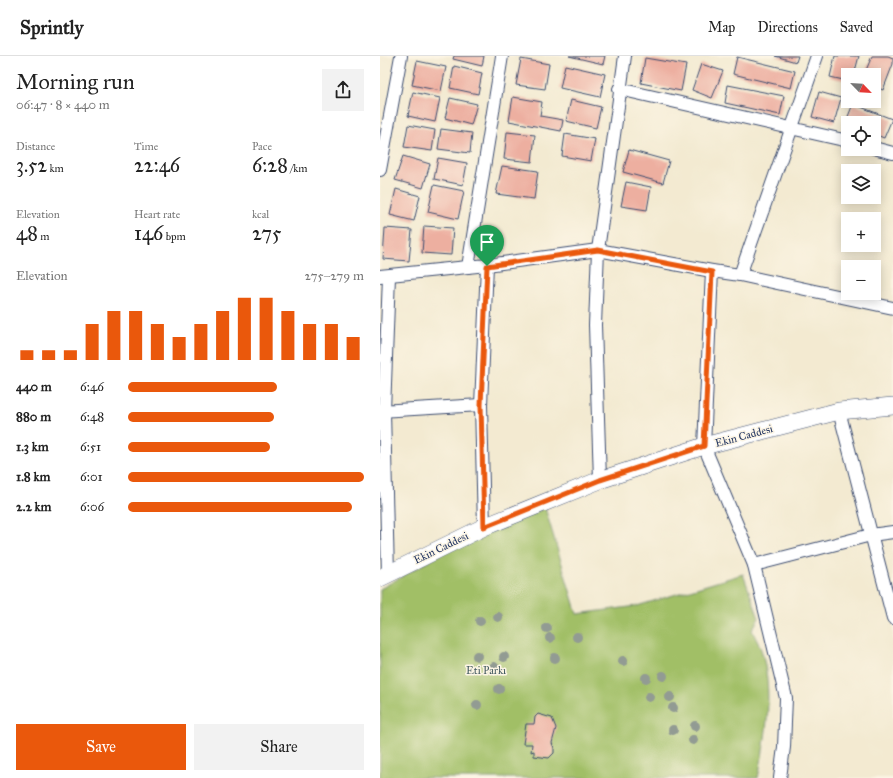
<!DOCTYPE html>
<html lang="en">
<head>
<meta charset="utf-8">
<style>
  body { margin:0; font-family:"IM FELL Great Primer",serif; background:#f2f2f2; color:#222; height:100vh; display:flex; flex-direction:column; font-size:15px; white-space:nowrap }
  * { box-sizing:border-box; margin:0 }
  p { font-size:13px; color:#767676 }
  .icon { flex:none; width:22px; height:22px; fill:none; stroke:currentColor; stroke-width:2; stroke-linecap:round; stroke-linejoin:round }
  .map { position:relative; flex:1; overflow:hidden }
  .sheet { display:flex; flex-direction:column; background:#fff; width:380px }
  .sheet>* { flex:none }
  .needle { width:26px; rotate:115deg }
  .buttons { position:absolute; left:461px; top:12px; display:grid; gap:8px }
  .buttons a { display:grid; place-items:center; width:40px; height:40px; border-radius:0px; background:#fff; box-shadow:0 2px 10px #0003; font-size:20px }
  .pin { position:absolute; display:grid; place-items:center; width:34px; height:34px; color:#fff; margin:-41px -17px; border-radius:50% 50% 50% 0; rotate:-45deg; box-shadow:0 0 4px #0007 }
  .pin .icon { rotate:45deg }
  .round { display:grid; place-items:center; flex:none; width:42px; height:42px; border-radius:0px; background:#f2f2f2 }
  .head { display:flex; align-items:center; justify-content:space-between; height:68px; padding:0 16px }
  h1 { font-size:22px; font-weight:600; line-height:30px }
  .metrics { display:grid; grid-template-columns:repeat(3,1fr); gap:6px; height:68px; padding:4px 16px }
  .metrics div { display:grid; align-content:center }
  .metrics b { font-size:20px; font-weight:600 }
  .metrics small { font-size:11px; font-weight:400 }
  .metrics p { font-size:11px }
  .chart { height:112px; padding:8px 16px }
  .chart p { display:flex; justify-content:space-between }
  .chart svg { width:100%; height:72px; margin-top:4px; stroke:#ea580c; stroke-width:6 }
  .primary-button { display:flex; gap:8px; margin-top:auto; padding:8px 16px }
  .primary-button a { flex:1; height:46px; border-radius:0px; background:#ea580c; color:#fff; font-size:16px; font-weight:600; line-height:46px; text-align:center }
  .primary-button a+a { background:#f2f2f2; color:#222 }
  ul { padding:0 16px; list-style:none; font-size:13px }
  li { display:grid; grid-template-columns:64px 48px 1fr; align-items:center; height:30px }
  li i { height:10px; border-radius:5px; background:#ea580c }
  header { display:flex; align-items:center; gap:24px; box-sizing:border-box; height:56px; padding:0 20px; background:#fff; border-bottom:1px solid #e0e0e0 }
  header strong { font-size:19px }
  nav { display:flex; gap:22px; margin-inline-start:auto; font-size:14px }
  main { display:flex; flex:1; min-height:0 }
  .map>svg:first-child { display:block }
</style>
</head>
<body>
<header>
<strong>Sprintly</strong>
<nav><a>Map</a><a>Directions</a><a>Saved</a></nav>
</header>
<main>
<section class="sheet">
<div class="head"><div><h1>Morning run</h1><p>06:47 · 8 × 440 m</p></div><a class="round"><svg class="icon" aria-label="share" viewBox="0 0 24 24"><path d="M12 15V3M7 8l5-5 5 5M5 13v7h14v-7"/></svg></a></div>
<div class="metrics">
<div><p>Distance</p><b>3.52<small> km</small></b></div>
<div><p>Time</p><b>22:46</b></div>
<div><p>Pace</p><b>6:28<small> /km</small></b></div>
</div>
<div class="metrics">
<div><p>Elevation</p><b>48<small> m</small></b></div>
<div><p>Heart rate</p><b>146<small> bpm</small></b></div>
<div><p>kcal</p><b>275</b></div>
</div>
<div class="chart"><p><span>Elevation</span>275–279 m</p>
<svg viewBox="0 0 160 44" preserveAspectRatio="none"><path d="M5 44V38M15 44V38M25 44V38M35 44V22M45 44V14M55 44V14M65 44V22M75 44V30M85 44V22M95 44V14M105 44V6M115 44V6M125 44V14M135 44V22M145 44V22M155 44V30"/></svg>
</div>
<ul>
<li><b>440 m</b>6:46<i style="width:63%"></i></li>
<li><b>880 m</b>6:48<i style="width:62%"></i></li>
<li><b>1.3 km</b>6:51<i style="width:60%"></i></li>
<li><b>1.8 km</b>6:01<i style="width:100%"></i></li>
<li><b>2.2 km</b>6:06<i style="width:95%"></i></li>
</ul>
<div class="primary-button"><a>Save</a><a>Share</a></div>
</section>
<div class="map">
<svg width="513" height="722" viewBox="0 0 513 722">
  <rect width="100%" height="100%" fill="#fcf5e5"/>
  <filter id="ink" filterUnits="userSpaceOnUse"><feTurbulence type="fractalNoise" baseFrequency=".025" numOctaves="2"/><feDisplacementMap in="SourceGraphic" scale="8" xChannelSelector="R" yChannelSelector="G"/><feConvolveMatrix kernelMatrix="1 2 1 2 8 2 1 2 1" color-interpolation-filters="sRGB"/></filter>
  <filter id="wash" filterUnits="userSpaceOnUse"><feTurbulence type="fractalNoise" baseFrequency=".012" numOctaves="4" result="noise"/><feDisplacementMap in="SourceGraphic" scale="16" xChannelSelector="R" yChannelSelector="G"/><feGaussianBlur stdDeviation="0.9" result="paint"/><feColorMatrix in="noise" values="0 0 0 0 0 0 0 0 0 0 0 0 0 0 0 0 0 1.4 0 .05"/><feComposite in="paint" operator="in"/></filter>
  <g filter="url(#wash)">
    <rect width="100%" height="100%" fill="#f3ead1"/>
    <!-- green -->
    <path fill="#a1bf66" stroke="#5e7762" d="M165,452l32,106 60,-8 106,-32 16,44 -7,12c4,9 9,17 11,26 10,42 3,81 -5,122h-378v-189l68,-39z"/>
    <g id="blocks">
      <!-- building -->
      <g fill="#edafa0">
        <path d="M74,0h30l-2,10 -29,-7z"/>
        <path d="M189,0h36l-2,8z"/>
        <path d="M395,0h23l-2,6z"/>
        <path d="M455,0h24l-5,19h-6v6l-18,-4z"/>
        <path d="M492,0h16l5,2v6l-10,26 -9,-4v-11h-10z"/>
        <path d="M357,1l58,14 -4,17 -58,-14z"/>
        <path d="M265,2l41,7 -5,26 -40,-8z"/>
        <path d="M141,3l28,5 -4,25 -29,-4z"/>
        <path d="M37,5l29,6 -5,24 -29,-6z"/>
        <path d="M321,8l22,7 -11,27 -20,-8z"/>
        <path d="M185,9l40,9 -5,23 -40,-9z"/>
        <path d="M74,10l28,7 -4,21 -28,-6z"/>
        <path d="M348,29l56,11 -4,19 -55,-12z"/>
        <path d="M33,36l27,6 -5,24 -27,-6z"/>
        <path d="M439,36l22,6 -7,25 -22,-6z"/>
        <path d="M133,41l29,5 -2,14 23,4 -2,11 -52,-10z"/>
        <path d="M70,42l27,6 -6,21 -26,-7z"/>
        <path d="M191,44l30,7 -5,21 -30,-7z"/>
        <path d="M473,48l39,15 -8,19 -10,-4v-11l-29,1z"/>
        <path d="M28,69l27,5 -3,21 -28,-4z"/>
        <path d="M61,73l31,4 -2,20 -32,-4z"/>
        <path d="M127,76l28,3 -3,27 -28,-3z"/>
        <path d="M185,78l30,5 -4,22 -29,-5z"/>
        <path d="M249,94l40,11 -6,22 -40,-11z"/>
        <path d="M23,100l27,8 -7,24 -28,-8z"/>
        <path d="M58,102l29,5 -4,22 -29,-6z"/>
        <path d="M122,110l36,5 -4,28 -38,-5z"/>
        <path d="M246,126l25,5 -4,23 -26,-4z"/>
        <path d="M54,129l30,6 -6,28 -30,-7z"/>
        <path d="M16,133l24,7 -6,25 -24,-6z"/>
        <path d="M44,170l29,2 -2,27 -29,-2z"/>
        <path d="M5,172l27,2 -3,31 -26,-2z"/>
        <path d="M158,658l14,4 4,10 -4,15 2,5v5l-5,5 -15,-2v-5l-3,1 1,-8h-9l3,-20h8l1,-7z"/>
      </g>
    </g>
  </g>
  <g filter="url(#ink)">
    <use href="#blocks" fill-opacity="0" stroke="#3b4b6f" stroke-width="1"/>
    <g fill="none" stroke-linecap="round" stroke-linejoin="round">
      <!-- street casing -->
      <g stroke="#3b4b6f" stroke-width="14">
        <g id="street">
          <path d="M239,33l229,52"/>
          <path d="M494,92l19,5"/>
          <path d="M0,114l21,-114"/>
          <path d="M88,211l34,-211"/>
          <path d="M332,215l-8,175 50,119 32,133 -2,49 -4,31"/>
          <path d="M360,219l77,-219"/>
          <path d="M0,220l107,-11 111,-15 114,21 28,4 153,33"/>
          <path d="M0,355l101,-6"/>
          <path d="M459,355l54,207"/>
          <path d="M220,424l-5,-155 3,-75 27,-194"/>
          <path d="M104,471l-3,-122 6,-140"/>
          <path d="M374,509l117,-30 22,-3"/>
          <path d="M8,518l-4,-163 5,-135"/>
        </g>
      </g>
      <!-- secondary casing -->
      <g stroke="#3b4b6f" stroke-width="18">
        <path id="secondary" d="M0,522l104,-51 116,-47 104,-34 135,-35 54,-5"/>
      </g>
      <!-- street -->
      <use href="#street" stroke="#fff" stroke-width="12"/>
      <!-- secondary -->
      <use href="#secondary" stroke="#fff" stroke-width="17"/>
    </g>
    <!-- trees -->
    <g fill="#929b93">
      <circle cx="118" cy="561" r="5"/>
      <circle cx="100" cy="565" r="5"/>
      <circle cx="167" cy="572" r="5"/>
      <circle cx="197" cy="581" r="5"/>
      <circle cx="170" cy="582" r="5"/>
      <circle cx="97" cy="600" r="5"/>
      <circle cx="124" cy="601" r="5"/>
      <circle cx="175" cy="602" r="5"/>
      <circle cx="243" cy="605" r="5"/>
      <circle cx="114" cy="611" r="5"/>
      <circle cx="283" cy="620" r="5"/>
      <circle cx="266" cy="622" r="5"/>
      <circle cx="119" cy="633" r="5"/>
      <circle cx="269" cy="641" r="5"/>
      <circle cx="290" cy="641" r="5"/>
      <circle cx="97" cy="649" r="5"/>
      <circle cx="293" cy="652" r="5"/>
      <circle cx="315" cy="670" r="5"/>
      <circle cx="293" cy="674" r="5"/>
      <circle cx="313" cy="684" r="5"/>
    </g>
  </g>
  <g fill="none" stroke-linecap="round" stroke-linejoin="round" filter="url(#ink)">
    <!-- route casing -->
    <g stroke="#fff" stroke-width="8">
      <path id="route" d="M218,194l114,22 -8,174 -104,34 -116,47 -3,-122 6,-139z"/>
    </g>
    <!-- route -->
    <use href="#route" stroke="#ea580c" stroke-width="5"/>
  </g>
  <g text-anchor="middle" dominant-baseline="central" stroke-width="3" stroke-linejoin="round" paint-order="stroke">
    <!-- street labels -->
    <g font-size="11" fill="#1b2f5e" stroke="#fcf5e5">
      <text transform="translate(364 380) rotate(-15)">Ekin Caddesi</text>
      <text transform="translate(61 492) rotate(-26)">Ekin Caddesi</text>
    </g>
    <!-- park labels -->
    <g font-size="11" fill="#435a60" stroke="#fcf5e5">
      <text x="106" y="614">Eti Parkı</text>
    </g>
  </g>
</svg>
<div class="buttons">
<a><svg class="needle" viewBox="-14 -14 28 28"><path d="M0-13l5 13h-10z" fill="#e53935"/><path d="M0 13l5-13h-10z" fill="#767676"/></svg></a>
<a><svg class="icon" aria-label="locate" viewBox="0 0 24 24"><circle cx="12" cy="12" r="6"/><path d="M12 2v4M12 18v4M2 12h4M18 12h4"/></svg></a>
<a><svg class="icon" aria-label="layers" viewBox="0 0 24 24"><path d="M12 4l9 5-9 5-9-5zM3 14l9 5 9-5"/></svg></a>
<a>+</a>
<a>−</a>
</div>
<div class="pin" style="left:107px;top:210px;background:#1e9e55"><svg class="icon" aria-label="arrive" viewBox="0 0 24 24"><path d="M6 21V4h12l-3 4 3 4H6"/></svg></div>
</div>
</main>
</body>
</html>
